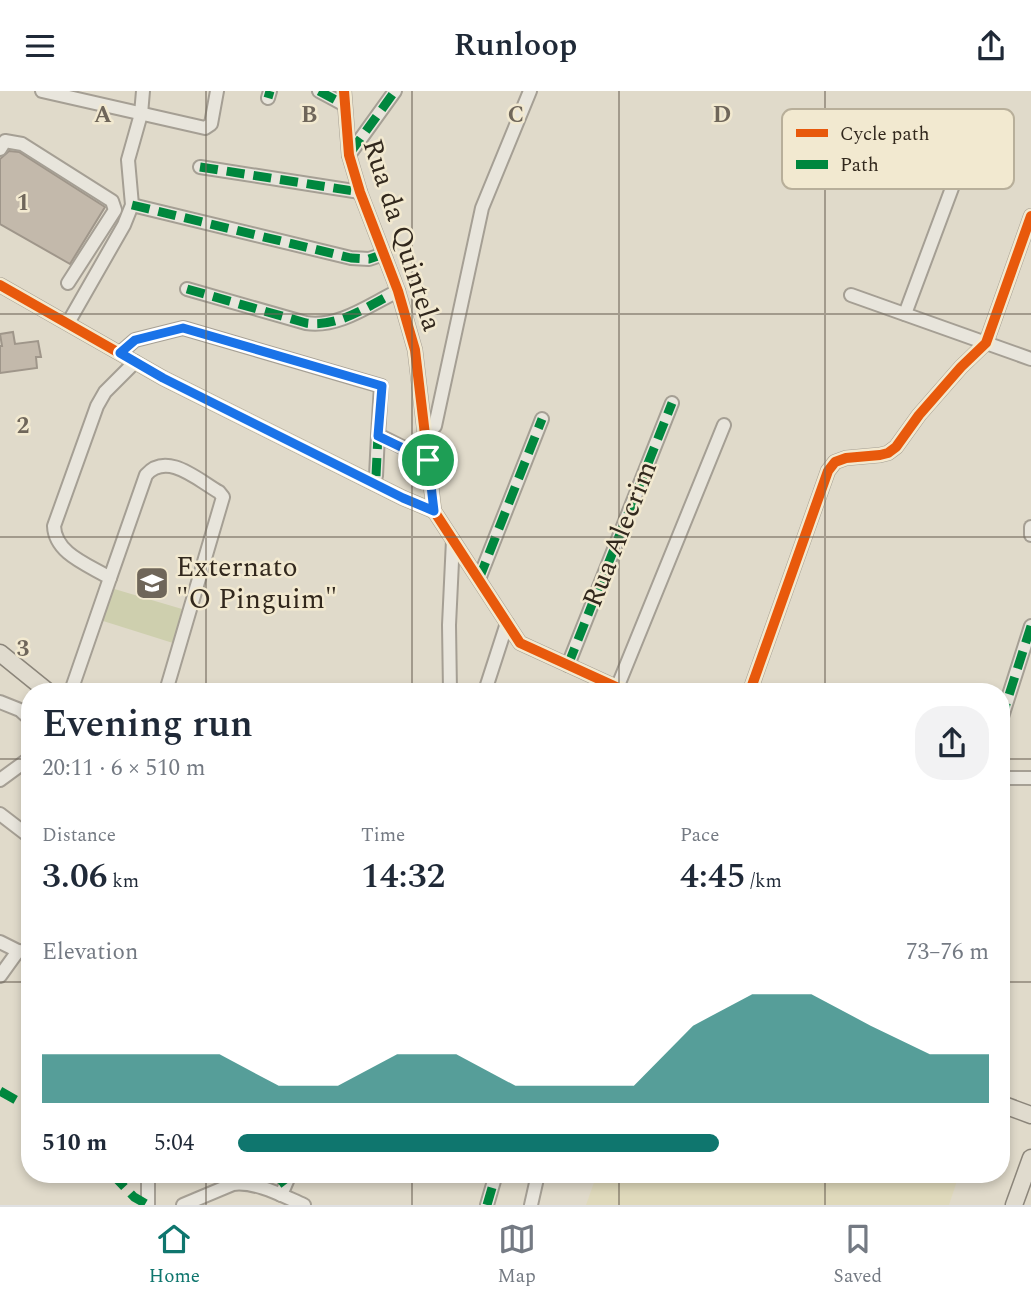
<!DOCTYPE html>
<html lang="en">
<head>
<meta charset="utf-8">
<style>
  body { margin:0; font-family:Spectral,serif; background:#f2f2f3; color:#1f2937; height:100vh; display:flex; flex-direction:column; font-size:26px; white-space:nowrap }
  * { box-sizing:border-box; margin:0 }
  p { font-size:23px; color:#747a83 }
  .icon { flex:none; width:38px; height:38px; fill:none; stroke:currentColor; stroke-width:2; stroke-linecap:round; stroke-linejoin:round }
  .map { position:relative; flex:1; overflow:hidden }
  .sheet { position:absolute; left:21px; top:592px; width:989px; height:500px; display:flex; flex-direction:column; background:#fff; border-radius:28px; box-shadow:0 4px 10px #0003 }
  .sheet>* { flex:none }
  .pin { position:absolute; display:grid; place-items:center; width:60px; height:60px; color:#fff; margin:-30px; border:4px solid #fff; border-radius:50%; box-shadow:0 2px 7px #0007 }
  .round { display:grid; place-items:center; flex:none; width:74px; height:74px; border-radius:28px; background:#f2f2f3 }
  .overview { display:flex; align-items:center; justify-content:space-between; height:119px; padding:0 21px }
  h1 { font-size:38px; font-weight:600; line-height:52px }
  .metrics { display:grid; grid-template-columns:repeat(3,1fr); gap:10px; height:119px; padding:7px 21px }
  .metrics div { display:grid; align-content:center }
  .metrics b { font-size:35px; font-weight:600 }
  .metrics small { font-size:19px; font-weight:400 }
  .metrics p { font-size:19px }
  .chart { height:196px; padding:14px 21px }
  .chart p { display:flex; justify-content:space-between }
  .chart svg { width:100%; height:126px; margin-top:7px; fill:#0f766e; opacity:.7 }
  ul { padding:0 21px; list-style:none; font-size:23px }
  li { display:grid; grid-template-columns:112px 84px 1fr; align-items:center; height:52px }
  li i { height:18px; border-radius:9px; background:#0f766e }
  header { display:flex; justify-content:space-between; align-items:center; height:91px; padding:0 21px; background:#fff; font-size:32px; font-weight:600 }
  .menu { display:flex; justify-content:space-around; align-items:center; height:98px; border-top:2px solid #e0e1e3; background:#fff; font-size:19px; color:#747a83 }
  .menu a { display:grid; justify-items:center; gap:4px }
  .menu .on { color:#0f766e }
  .map>svg:first-child { display:block }
</style>
</head>
<body>
<header><svg class="icon" aria-label="menu" viewBox="0 0 24 24"><path d="M4 6h16M4 12h16M4 18h16"/></svg>Runloop<svg class="icon" aria-label="share" viewBox="0 0 24 24"><path d="M12 15V3M7 8l5-5 5 5M5 13v7h14v-7"/></svg></header>
<div class="map">
<svg width="1031" height="1114" viewBox="0 0 1031 1114">
  <rect width="100%" height="100%" fill="#e0daca"/>
  <!-- farmland -->
  <path fill="#dfd9bb" d="M597,1083h360l-1,10 -7,21h-363z"/>
  <!-- green -->
  <path fill="#cecfae" d="M111,497l71,21 -9,34 -73,-23z"/>
  <!-- building -->
  <g fill="#c3b9ab" stroke="#9f968a" stroke-width="2">
    <path d="M9,60l10,1 86,55 -35,57 -70,-40v-65z"/>
    <path d="M13,241l2,12 23,-3 3,16h-5l1,11 -37,5v-27h2l-2,-12z"/>
  </g>
  <g fill="none" stroke-linecap="round" stroke-linejoin="round">
    <!-- minor casing -->
    <g stroke="#a59f94" stroke-width="16">
      <g id="minor">
        <path d="M42,0l163,37 6,-4 6,-33"/>
        <path d="M319,0l26,14"/>
        <path d="M344,0l5,64 11,37 38,99 17,59 19,161 86,132 105,48"/>
        <path d="M268,7l2,-7"/>
        <path d="M0,58l5,-8 17,3 90,57 3,9 -47,73"/>
        <path d="M349,64l46,-64"/>
        <path d="M200,76l160,25"/>
        <path d="M132,114l219,53 18,1 15,-5"/>
        <path d="M0,194l163,93 240,120 31,13"/>
        <path d="M187,198l119,34c33,5 63,-18 92,-32"/>
        <path d="M851,204l180,64"/>
        <path d="M905,223l72,-193"/>
        <path d="M68,232l56,-98 8,-20 -4,-45 13,-46 2,-23"/>
        <path d="M120,262l15,-13 48,-12 198,58 -3,49 50,25"/>
        <path d="M425,344l10,-9 47,-218 48,-117"/>
        <path d="M376,385l2,-41"/>
        <path d="M1031,436v8"/>
        <path d="M110,487l36,-103c21,-24 52,5 73,17l4,5 -57,194"/>
        <path d="M479,488l63,-160"/>
        <path d="M568,574l104,-262"/>
        <path d="M617,597l107,-263"/>
        <path d="M71,600l39,-113c-21,-13 -55,-24 -56,-52l43,-120 8,-14 30,-30"/>
        <path d="M450,600l-1,-66 4,-85"/>
        <path d="M485,600l22,-68"/>
        <path d="M750,600l78,-220 7,-9 11,-4 34,-3 8,-2 8,-6 23,-32 42,-48 25,-24 45,-127"/>
        <path d="M0,611l20,8 10,9"/>
        <path d="M1001,629l30,-94"/>
        <path d="M1001,687h30"/>
        <path d="M0,689l30,-22"/>
        <path d="M0,723l30,23"/>
        <path d="M0,851l18,9 12,1"/>
        <path d="M0,885l18,-25"/>
        <path d="M281,1104l9,-21"/>
        <path d="M148,1114v-31"/>
        <path d="M183,1114l50,-21c23,-3 50,12 71,21"/>
        <path d="M487,1114l9,-31"/>
        <path d="M531,1114l7,-31"/>
      </g>
    </g>
    <!-- major casing -->
    <g stroke="#8b857a" stroke-width="19">
      <g id="major">
        <path d="M0,562l47,38"/>
        <path d="M1001,1013l30,11"/>
        <path d="M1014,1114l17,-47"/>
      </g>
    </g>
    <!-- minor -->
    <use href="#minor" stroke="#e8e5dc" stroke-width="12"/>
    <!-- major -->
    <use href="#major" stroke="#e0dbce" stroke-width="16"/>
    <!-- quiet -->
    <g stroke="#00873e" stroke-width="9" stroke-dasharray="18 9" stroke-linecap="butt">
      <path d="M319,0l26,14"/>
      <path d="M268,7l2,-7"/>
      <path d="M350,62l45,-62"/>
      <path d="M200,76l160,25"/>
      <path d="M132,114l219,53 18,1 15,-5"/>
      <path d="M187,198l119,34c33,5 63,-18 92,-32"/>
      <path d="M381,295l-3,49 50,25"/>
      <path d="M376,385l2,-41"/>
      <path d="M479,488l63,-160"/>
      <path d="M568,574l104,-262"/>
      <path d="M1001,629l30,-94"/>
      <path d="M0,1000l30,17"/>
      <path d="M112,1083l22,23 14,8"/>
      <path d="M277,1083l8,11"/>
      <path d="M487,1114l9,-31"/>
    </g>
    <!-- cycleway casing -->
    <g stroke="#f2e9d0" stroke-width="15">
      <g id="cycleway">
        <path d="M344,0l5,64 11,37 38,99 17,59 19,161 86,132 105,48"/>
        <path d="M0,194l163,93 240,120 31,13"/>
        <path d="M750,600l78,-220 7,-9 11,-4 34,-3 8,-2 8,-6 23,-32 42,-48 25,-24 45,-127"/>
      </g>
    </g>
    <!-- cycleway -->
    <use href="#cycleway" stroke="#e8590c" stroke-width="10"/>
  </g>
  <g fill="none" stroke-linecap="round" stroke-linejoin="round">
    <!-- route casing -->
    <g stroke="#fff" stroke-width="14">
      <path id="route" d="M183,237l199,58 -4,50 50,24 6,51 -31,-13 -240,-120 -43,-25 15,-13z"/>
    </g>
    <!-- route -->
    <use href="#route" stroke="#1a73e8" stroke-width="9"/>
  </g>
  <!-- grid -->
  <path fill="none" stroke="#6f665a" stroke-width="2" stroke-opacity="0.55" d="M206,0v600M412,0v600M619,0v600M825,0v600M0,223h1031M0,446h1031M0,668h30M1001,668h30M0,891h30M1001,891h30M206,1083v31M412,1083v31M619,1083v31M825,1083v31"/>
  <!-- icons -->
  <defs>
    <g id="school-square" transform="scale(1.75)"><rect x="-9" y="-9" width="18" height="18" rx="4" fill="#6f665a" stroke="#f2e9d0"/><path d="M0-5L7-2L0 1L-7-2ZM-4 1L0 2.5L4 1V4Q0 6-4 4Z" fill="#fff"/></g>
  </defs>
  <g fill-rule="evenodd">
    <use href="#school-square" x="152" y="492"/>
  </g>
  <g text-anchor="middle" dominant-baseline="central" stroke-width="5" stroke-linejoin="round" paint-order="stroke">
    <!-- street labels -->
    <g font-size="28" fill="#32281d" stroke="#f2e9d0">
      <text transform="translate(402 144) rotate(72)">Rua da Quintela</text>
      <text transform="translate(620 443) rotate(-68)">Rua Alecrim</text>
    </g>
    <!-- poi labels -->
    <g font-size="28" fill="#32281d" stroke="#f2e9d0" text-anchor="start">
      <text x="176" y="476">Externato<tspan x="176" dy="32">"O Pinguim"</tspan></text>
    </g>
  </g>
  <!-- legend -->
  <rect x="782" y="18" width="232" height="80" rx="10" fill="#f2e9d0" stroke="#b8af9a" stroke-width="2"/>
  <rect x="796" y="38" width="32" height="8" fill="#e8590c"/>
  <rect x="796" y="69" width="32" height="9" fill="#00873e"/>
  <g font-size="19" fill="#32281d">
    <text x="840" y="49">Cycle path</text>
    <text x="840" y="80">Path</text>
  </g>
  <g font-size="23" text-anchor="middle" font-weight="bold" fill="#6f665a" stroke="#f2e9d0" stroke-width="5" stroke-linejoin="round" paint-order="stroke">
    <text x="103" y="31">A</text>
    <text x="309" y="31">B</text>
    <text x="516" y="31">C</text>
    <text x="722" y="31">D</text>
    <text x="23" y="119">1</text>
    <text x="23" y="342">2</text>
    <text x="23" y="565">3</text>
  </g>
</svg>
<div class="pin" style="left:428px;top:369px;background:#1e9e55"><svg class="icon" aria-label="arrive" viewBox="0 0 24 24"><path d="M6 21V4h12l-3 4 3 4H6"/></svg></div>
<section class="sheet">
<div class="overview"><div><h1>Evening run</h1><p>20:11 · 6 × 510 m</p></div><a class="round"><svg class="icon" aria-label="share" viewBox="0 0 24 24"><path d="M12 15V3M7 8l5-5 5 5M5 13v7h14v-7"/></svg></a></div>
<div class="metrics">
<div><p>Distance</p><b>3.06<small> km</small></b></div>
<div><p>Time</p><b>14:32</b></div>
<div><p>Pace</p><b>4:45<small> /km</small></b></div>
</div>
<div class="chart"><p><span>Elevation</span>73–76 m</p>
<svg viewBox="0 0 160 44" preserveAspectRatio="none"><path d="M0 44V27L10 27L20 27L30 27L40 38L50 38L60 27L70 27L80 38L90 38L100 38L110 17L120 6L130 6L140 17L150 27L160 27V44z"/></svg>
</div>
<ul>
<li><b>510 m</b>5:04<i style="width:64%"></i></li>
</ul>
</section>
</div>
<nav class="menu">
<a class="on"><svg class="icon" aria-label="home" viewBox="0 0 24 24"><path d="M3 11l9-7 9 7M6 9v11h12V9"/></svg>Home</a>
<a><svg class="icon" aria-label="map" viewBox="0 0 24 24"><path d="M3 6l6-2 6 2 6-2v14l-6 2-6-2-6 2zM9 4v14M15 6v14"/></svg>Map</a>
<a><svg class="icon" aria-label="saved" viewBox="0 0 24 24"><path d="M7 4h10v16l-5-4-5 4z"/></svg>Saved</a>
</nav>
</body>
</html>
